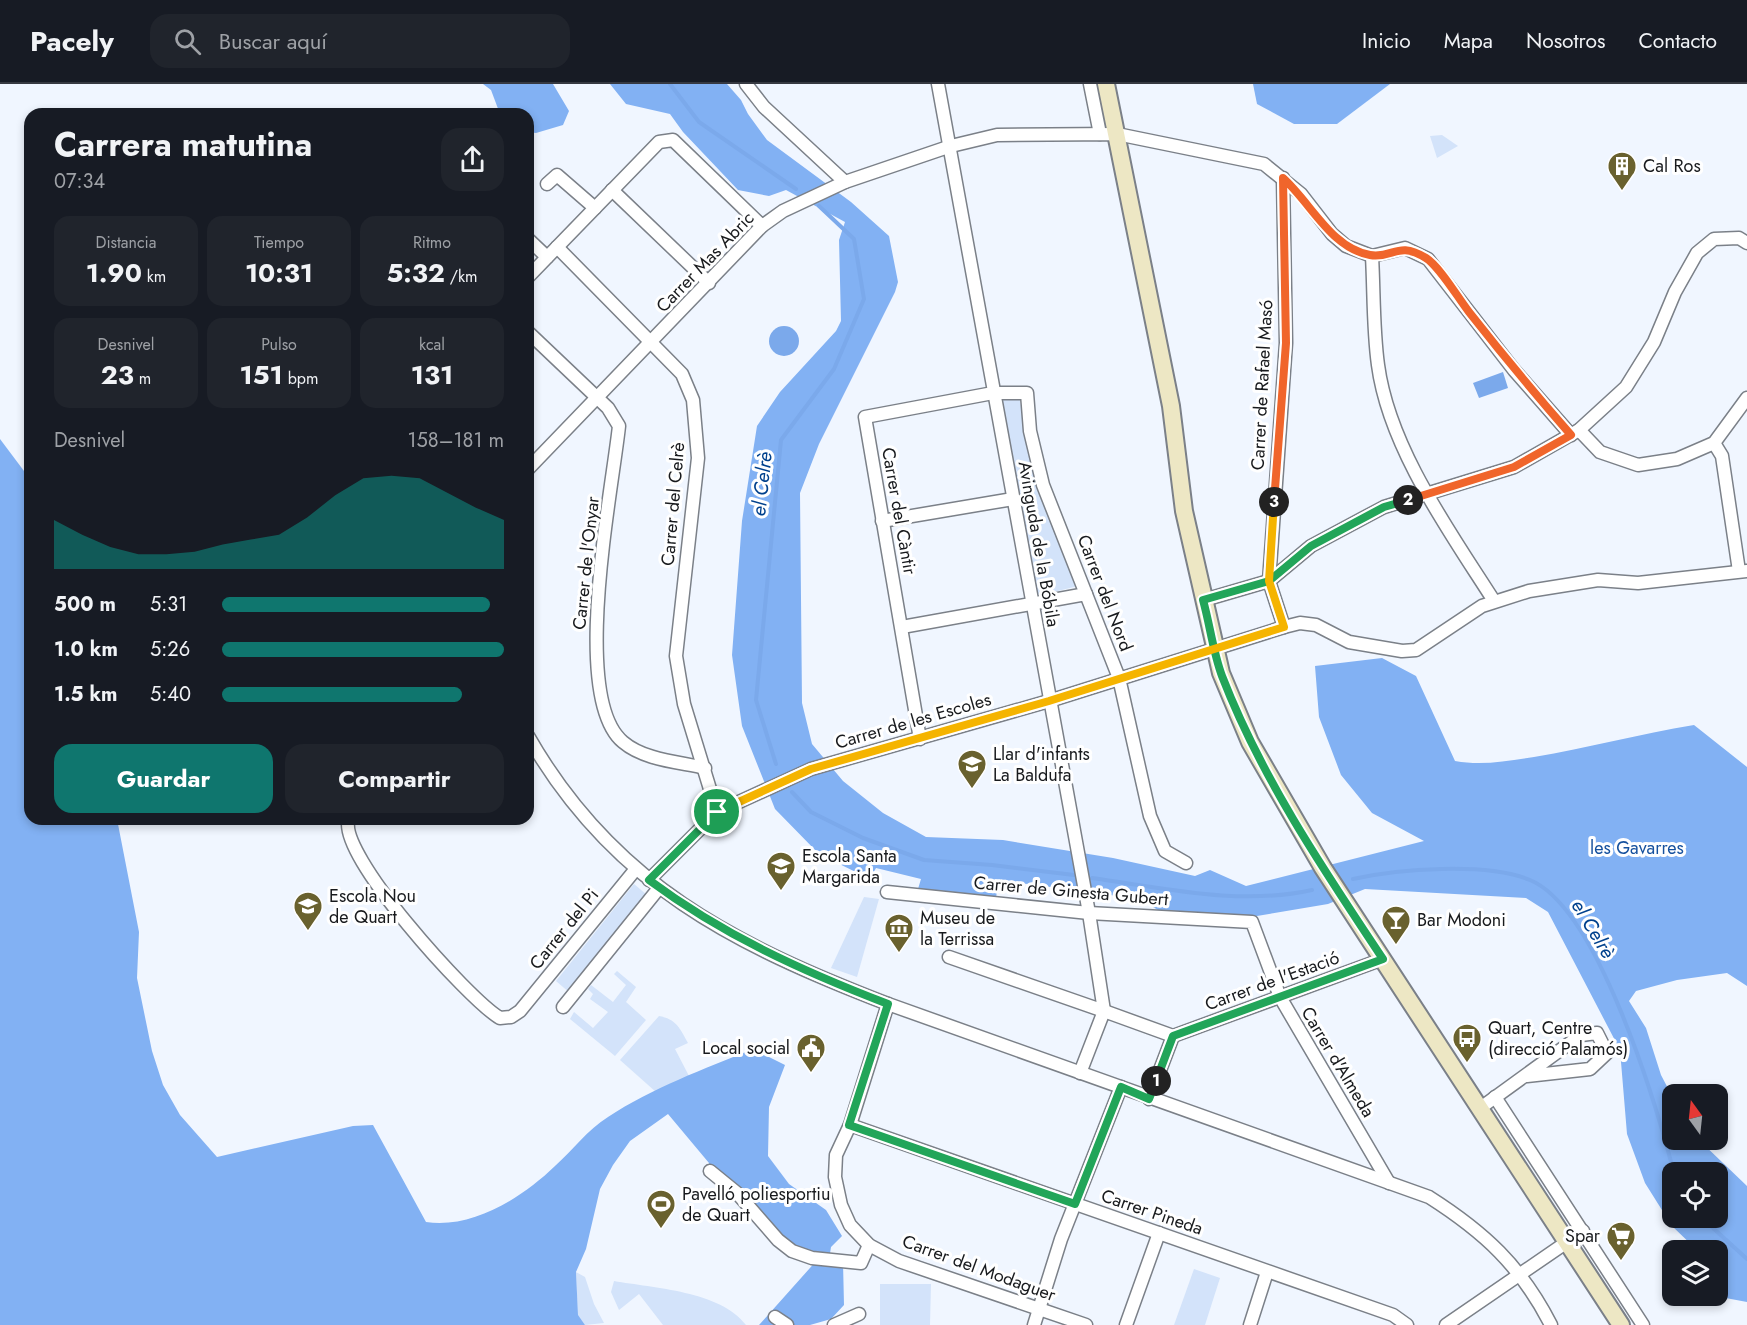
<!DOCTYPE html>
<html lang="es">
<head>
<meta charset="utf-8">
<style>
  body { margin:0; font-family:Jost,sans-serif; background:#20242c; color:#f1f3f6; height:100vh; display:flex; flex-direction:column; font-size:22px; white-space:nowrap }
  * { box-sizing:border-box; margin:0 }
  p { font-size:20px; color:#9ea1a6 }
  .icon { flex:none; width:33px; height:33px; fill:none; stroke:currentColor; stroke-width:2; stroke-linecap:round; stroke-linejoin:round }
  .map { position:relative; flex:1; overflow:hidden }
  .side { position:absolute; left:24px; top:24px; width:510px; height:717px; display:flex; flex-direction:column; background:#171b24; border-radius:18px; box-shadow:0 3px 9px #0003 }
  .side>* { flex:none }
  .needle { width:39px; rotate:345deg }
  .buttons { position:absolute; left:1662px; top:1000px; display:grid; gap:12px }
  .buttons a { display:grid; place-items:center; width:66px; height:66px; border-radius:12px; background:#171b24; box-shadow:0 3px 9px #0003; font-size:30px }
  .pin { position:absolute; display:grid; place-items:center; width:51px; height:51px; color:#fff; margin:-26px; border:3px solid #fff; border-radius:50%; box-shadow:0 2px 6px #0007 }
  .km { position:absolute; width:30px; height:30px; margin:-15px; border-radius:50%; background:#222; color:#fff; font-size:16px; line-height:30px; text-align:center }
  .round { display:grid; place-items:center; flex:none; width:63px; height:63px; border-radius:18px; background:#20242c }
  .head { display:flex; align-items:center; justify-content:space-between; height:102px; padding:0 30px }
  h1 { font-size:33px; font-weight:700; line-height:45px }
  .figures { display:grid; grid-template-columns:repeat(3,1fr); gap:9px; height:102px; padding:6px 30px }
  .figures div { display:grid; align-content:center; border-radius:15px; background:#20242c; text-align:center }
  .figures b { font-size:26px; font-weight:700 }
  .figures small { font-size:16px; font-weight:400 }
  .figures p { font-size:16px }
  .chart { height:168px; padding:12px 30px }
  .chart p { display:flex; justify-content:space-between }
  .chart svg { width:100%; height:108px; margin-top:6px; fill:#0f766e; opacity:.7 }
  .button { display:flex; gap:12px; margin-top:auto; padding:12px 30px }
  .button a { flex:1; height:69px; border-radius:18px; background:#0f766e; color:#fff; font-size:24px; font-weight:700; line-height:69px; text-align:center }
  .button a+a { background:#20242c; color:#f1f3f6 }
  ul { padding:0 30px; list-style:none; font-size:20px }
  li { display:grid; grid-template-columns:96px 72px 1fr; align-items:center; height:45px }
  li i { height:15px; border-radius:8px; background:#0f766e }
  header { display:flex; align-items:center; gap:36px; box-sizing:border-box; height:84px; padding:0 30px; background:#171b24; border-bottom:2px solid #363941 }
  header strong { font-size:28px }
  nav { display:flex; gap:33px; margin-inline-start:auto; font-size:21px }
  .search { width:420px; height:54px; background:#20242c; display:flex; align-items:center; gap:15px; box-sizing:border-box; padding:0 21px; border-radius:18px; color:#9ea1a6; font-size:22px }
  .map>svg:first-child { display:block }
</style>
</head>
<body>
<header>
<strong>Pacely</strong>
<div class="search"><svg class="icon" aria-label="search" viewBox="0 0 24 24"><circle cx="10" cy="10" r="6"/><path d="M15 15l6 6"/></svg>Buscar aquí</div>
<nav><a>Inicio</a><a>Mapa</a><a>Nosotros</a><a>Contacto</a></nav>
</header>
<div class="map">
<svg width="1747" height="1241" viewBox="0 0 1747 1241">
  <rect width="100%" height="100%" fill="#f0f6ff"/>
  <!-- green -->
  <g fill="#d3e3fa">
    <path d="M1442,51l16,11 -21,12 -7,-22z"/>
    <path d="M1000,315l20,1 5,31 53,155 -41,10z"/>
    <path d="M634,800l13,11 -77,98 -14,-12z"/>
    <path d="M864,813l15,2 -22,78 -26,-9z"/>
    <path d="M617,887l19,16 -10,15 20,18 -31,36 -45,-37 4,-7 19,16 15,-16 -18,-13 3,-5 -5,-5 3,-4 22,17 13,-17 -12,-11z"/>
    <path d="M659,932c17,3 21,12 29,27l-13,6 14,27 -33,16 -36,-32z"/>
    <path d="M1194,1185l26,9 -15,47h-31z"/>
    <path d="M576,1188l9,5 9,27 10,19 -19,2 -7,-9z"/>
    <path d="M614,1197c39,7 107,10 132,44h-83l-24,-31 -20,16 -8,-18z"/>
    <path d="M880,1200h51l-1,41h-50z"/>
  </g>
  <!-- forest -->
  <g fill="#82b1f3" fill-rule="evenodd">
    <path d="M483,0h70l16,27 -6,14 -27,8 -8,-1v-18h-28l-9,-24z"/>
    <path d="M610,0h117l14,16 7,14 19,26 84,62 38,34 9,46 -3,10 -76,152 -19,49 2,210 10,41 31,37 40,32 43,24 77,3 110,18 82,18 15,-6 36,16 178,-45 -52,-28 -31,-38 -22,-58 -4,-51 67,-8 34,18 39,85c27,5 52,0 79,-4 53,-9 106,-23 160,-32l53,42v219l-20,-13 -50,7 -41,11 -7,10 17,27 15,47 11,21v44h27l48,46v116l-32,-6 3,-45h-20l-26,-25 -27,-43 -18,-49 -7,-84 -72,-138 -22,-14 -161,-9 -37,15 -71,12 -52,-3 -39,2 -26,-16 -142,-19 -2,19 -78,-10 3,-10 -45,-11 -6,11 -51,-25 -44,-45 -33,-83 -10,-71 10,-134 15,-95 23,-34 56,-61 5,-10 -2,-81 6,-18 -59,-32 -17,6 -31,-6 -55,-58 -13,-18 -44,-10zM1672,1089h46v45h-46z"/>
    <path d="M1253,0h137l-53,40h-43l-37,-20z"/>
    <path d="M0,355l30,40v340h87l22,113 -2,46 15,73 11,34 17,30 37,42 136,-31 20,-1 53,97c46,7 96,-24 129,-56 18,-16 32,-36 53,-49 44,-29 96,-48 145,-68l32,16 -16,42 -1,49 21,28 37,26 16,26 -11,11 -2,13 14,2 1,43 -13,14 -21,6h-51l59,-66 -26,-8 -82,-80 -1,-8 -41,-49 -38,27 -17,24 -13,24 -14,60 -10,23 2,43 7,10h-585z"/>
  </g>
  <!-- water -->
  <g fill="#7ba9eb">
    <circle cx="784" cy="257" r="15"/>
    <path d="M1503,288l5,16 -29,10 -6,-15z"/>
  </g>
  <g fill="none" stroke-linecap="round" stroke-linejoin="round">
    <!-- stream -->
    <g stroke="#7ba9eb" stroke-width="4">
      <path d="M670,0l29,38 97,67"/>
      <path d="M776,680l-20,-64 25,-260 53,-71 30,-70 -10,-60 -35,-33"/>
      <path d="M792,708l19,20 52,26 61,22 68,5 82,10"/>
      <path d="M1092,794c72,10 148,28 220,12"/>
      <path d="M1353,795c45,-10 133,-17 177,1 68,28 126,224 144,293"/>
      <path d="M1702,1134l45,41"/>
    </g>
    <!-- minor casing -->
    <g stroke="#7b8088" stroke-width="15">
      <g id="minor">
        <path d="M746,0l18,23 81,75"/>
        <path d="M938,0l151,829 15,98 -155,-54"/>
        <path d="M1090,0l10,50"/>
        <path d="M1283,94l3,165 -17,238 15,46"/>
        <path d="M547,100l10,-9 38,33"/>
        <path d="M612,106l97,93"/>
        <path d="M528,155l19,18"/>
        <path d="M557,163l125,127 11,26 5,58 -22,198 8,48 33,108"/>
        <path d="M1372,172c2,36 1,73 6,109 11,83 72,167 116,236"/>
        <path d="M528,193l131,-135 14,-2 89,86"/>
        <path d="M528,248l80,76 11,18c-7,66 -49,272 4,316 21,18 56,20 82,26"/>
        <path d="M1579,346l21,22 38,13 39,-6 37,-16 33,-45"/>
        <path d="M1714,359l8,13 17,115"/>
        <path d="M528,385l234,-243 21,-15 62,-29 106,-36 46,-11 120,-1 147,30 37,30 31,40 14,12 26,10 33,-8 23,11 86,111 57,65"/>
        <path d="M882,437l131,-22"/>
        <path d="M1204,516l65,-19 42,-35 73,-39 130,-40 65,-37 47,-43 28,-45 21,-50 22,-39 17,-14 25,-1 8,5"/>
        <path d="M902,543l184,-33"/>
        <path d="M528,652c85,149 207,209 360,268l541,193c55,35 92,69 122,128"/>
        <path d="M920,655l-55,-322 128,-24h34l3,38 13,54 76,193 31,138 15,35 21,12"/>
        <path d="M349,735c-14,33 120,181 151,199l11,-1 9,-6 115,-141"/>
        <path d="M649,796l68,-68 94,-43 238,-68 235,-74 16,-4 16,2 33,17 53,9 14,-1 66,-44 47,-15 69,-11 40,3 109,-12"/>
        <path d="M887,808l202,21 163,9 28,75 109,186"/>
        <path d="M888,920l-38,121 -14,30 -1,22 6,28 9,20 19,20 30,16 187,64"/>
        <path d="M563,923l96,-119"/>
        <path d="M1173,952l210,-77"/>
        <path d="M1080,989l24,-62 69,25"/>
        <path d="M1495,1013l148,228"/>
        <path d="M1149,1015l24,-63"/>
        <path d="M1479,1025l102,-74 16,-2 10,20 -17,16 -63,7"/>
        <path d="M850,1041l543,190 14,10"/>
        <path d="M710,1087l27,22 41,47 14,11 20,7 49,5 8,-18"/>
        <path d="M775,1233l12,8"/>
        <path d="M834,1241l25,-11"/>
        <path d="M1034,1241l27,-86 60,-152"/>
        <path d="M1126,1241l33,-92"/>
        <path d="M1250,1241l17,-53"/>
        <path d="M1446,1241l137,-94"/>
      </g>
    </g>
    <!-- secondary casing -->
    <g stroke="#7b8088" stroke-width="20">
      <path id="secondary" d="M1106,0l65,322 13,105 37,162 29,69 73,126 298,457"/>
    </g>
    <!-- minor -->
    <use href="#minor" stroke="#fff" stroke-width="12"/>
    <!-- secondary -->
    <use href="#secondary" stroke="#ede7c4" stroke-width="16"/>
  </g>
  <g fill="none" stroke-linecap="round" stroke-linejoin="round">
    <!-- split-1 casing -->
    <g stroke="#fff" stroke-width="12">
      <path id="split-1" d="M717,728l-68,68c74,55 153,91 239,124l-39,121 226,79 46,-117 28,12 7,-18"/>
    </g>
    <!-- split-2 casing -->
    <g stroke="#fff" stroke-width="12">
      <path id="split-2" d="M1156,997l17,-45 210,-77c-60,-90 -122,-182 -161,-283 -9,-24 -12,-51 -19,-76l66,-19 42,-35 73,-39 24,-7"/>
    </g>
    <!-- split-3 casing -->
    <g stroke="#fff" stroke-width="12">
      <path id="split-3" d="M1274,418l12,-159 -3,-165c28,25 48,70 87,77 24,4 27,-15 56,3 14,9 32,40 43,54 33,42 67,83 102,123l-57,32 -106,33"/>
    </g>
    <!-- split-4 casing -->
    <g stroke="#fff" stroke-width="12">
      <path id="split-4" d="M717,728l94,-43 238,-68 235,-74 -15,-46 5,-79"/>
    </g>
    <!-- split-1 -->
    <use href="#split-1" stroke="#22a559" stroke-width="8"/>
    <!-- split-2 -->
    <use href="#split-2" stroke="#22a559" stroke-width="8"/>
    <!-- split-3 -->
    <use href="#split-3" stroke="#f0652b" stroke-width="8"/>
    <!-- split-4 -->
    <use href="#split-4" stroke="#f5b400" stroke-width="8"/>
  </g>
  <!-- icons -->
  <defs>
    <g id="building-pin" transform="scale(1.5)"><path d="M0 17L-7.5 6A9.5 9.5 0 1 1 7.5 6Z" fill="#69612e" stroke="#fff"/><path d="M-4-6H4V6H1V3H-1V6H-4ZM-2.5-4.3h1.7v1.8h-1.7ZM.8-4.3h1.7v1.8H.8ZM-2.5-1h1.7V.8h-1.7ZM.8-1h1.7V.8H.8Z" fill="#fff"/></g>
    <g id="school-pin" transform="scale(1.5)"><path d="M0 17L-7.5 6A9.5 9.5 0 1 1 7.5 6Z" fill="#69612e" stroke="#fff"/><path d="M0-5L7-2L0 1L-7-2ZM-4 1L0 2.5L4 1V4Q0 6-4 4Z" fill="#fff"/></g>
    <g id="bar-pin" transform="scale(1.5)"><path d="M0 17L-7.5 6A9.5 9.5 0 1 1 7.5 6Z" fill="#69612e" stroke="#fff"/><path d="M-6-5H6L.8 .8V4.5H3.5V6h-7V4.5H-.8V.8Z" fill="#fff"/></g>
    <g id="museum-pin" transform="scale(1.5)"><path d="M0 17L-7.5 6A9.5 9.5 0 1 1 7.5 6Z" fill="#69612e" stroke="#fff"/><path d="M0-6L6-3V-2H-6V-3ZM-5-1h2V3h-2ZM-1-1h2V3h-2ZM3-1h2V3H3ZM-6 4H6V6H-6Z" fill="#fff"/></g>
    <g id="bus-pin" transform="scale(1.5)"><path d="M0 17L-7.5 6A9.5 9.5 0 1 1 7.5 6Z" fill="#69612e" stroke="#fff"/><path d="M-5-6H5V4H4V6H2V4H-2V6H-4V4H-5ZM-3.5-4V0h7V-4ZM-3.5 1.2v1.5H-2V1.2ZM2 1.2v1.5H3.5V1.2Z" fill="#fff"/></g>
    <g id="civic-pin" transform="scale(1.5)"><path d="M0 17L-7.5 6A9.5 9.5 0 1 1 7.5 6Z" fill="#69612e" stroke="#fff"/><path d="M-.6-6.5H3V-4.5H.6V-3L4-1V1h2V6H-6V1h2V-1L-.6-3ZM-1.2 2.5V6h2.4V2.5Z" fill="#fff"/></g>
    <g id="stadium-pin" transform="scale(1.5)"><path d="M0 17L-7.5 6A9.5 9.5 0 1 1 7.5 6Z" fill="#69612e" stroke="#fff"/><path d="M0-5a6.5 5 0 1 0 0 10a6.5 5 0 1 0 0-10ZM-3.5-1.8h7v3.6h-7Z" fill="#fff"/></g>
    <g id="supermarket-pin" transform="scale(1.5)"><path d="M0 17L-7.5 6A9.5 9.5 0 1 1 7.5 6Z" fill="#69612e" stroke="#fff"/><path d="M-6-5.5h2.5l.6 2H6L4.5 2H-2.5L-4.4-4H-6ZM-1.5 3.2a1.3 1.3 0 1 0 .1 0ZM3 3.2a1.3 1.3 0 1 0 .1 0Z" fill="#fff"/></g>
  </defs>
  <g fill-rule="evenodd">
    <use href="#building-pin" x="1622" y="82"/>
    <use href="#school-pin" x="972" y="680"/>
    <use href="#school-pin" x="781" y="782"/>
    <use href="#school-pin" x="308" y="822"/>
    <use href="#bar-pin" x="1396" y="836"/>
    <use href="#museum-pin" x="899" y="844"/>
    <use href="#bus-pin" x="1467" y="954"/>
    <use href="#civic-pin" x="811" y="964"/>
    <use href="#stadium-pin" x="661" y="1120"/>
    <use href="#supermarket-pin" x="1621" y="1152"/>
  </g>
  <g text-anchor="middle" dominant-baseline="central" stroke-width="6" stroke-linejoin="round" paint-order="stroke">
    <!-- poi labels -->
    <g font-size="18" fill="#181a1d" stroke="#fff" text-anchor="start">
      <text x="1643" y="82">Cal Ros</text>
      <text x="993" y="670">Llar d'infants<tspan x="993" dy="21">La Baldufa</tspan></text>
      <text x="802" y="772">Escola Santa<tspan x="802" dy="21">Margarida</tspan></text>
      <text x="329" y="812">Escola Nou<tspan x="329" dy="21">de Quart</tspan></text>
      <text x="920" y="834">Museu de<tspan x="920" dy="21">la Terrissa</tspan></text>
      <text x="1417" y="836">Bar Modoni</text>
      <text x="1488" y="944">Quart, Centre<tspan x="1488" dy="21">(direcció Palamós)</tspan></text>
      <text x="790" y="964" text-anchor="end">Local social</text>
      <text x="682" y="1110">Pavelló poliesportiu<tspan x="682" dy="21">de Quart</tspan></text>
      <text x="1600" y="1152" text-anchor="end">Spar</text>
    </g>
    <!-- street labels -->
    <g font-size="18" fill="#181a1d" stroke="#fff">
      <text transform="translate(705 178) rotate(-46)">Carrer Mas Abric</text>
      <text transform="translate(1262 301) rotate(-87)">Carrer de Rafael Masó</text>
      <text transform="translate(673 420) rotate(-85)">Carrer del Celrè</text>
      <text transform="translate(899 427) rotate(80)">Carrer del Càntir</text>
      <text transform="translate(1039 460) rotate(80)">Avinguda de la Bóbila</text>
      <text transform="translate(586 479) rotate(-84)">Carrer de l'Onyar</text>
      <text transform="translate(1105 509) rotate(69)">Carrer del Nord</text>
      <text transform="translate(913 637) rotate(-16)">Carrer de les Escoles</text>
      <text transform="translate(1071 807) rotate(5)">Carrer de Ginesta Gubert</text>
      <text transform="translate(564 845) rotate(-51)">Carrer del Pi</text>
      <text transform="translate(1272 897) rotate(-20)">Carrer de l'Estació</text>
      <text transform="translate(1338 978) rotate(59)">Carrer d'Almeda</text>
      <text transform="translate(1152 1128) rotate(19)">Carrer Pineda</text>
      <text transform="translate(979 1184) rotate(20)">Carrer del Modaguer</text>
    </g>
    <!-- park labels -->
    <g font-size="18" fill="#16519e" stroke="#fff">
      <text x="1637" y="764">les Gavarres</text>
    </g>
    <!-- water labels -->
    <g font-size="20" font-style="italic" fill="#00418d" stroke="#fff">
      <text transform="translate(762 400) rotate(-84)">el Celrè</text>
      <text transform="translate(1593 845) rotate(59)">el Celrè</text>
    </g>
  </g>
</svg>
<div class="buttons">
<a><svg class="needle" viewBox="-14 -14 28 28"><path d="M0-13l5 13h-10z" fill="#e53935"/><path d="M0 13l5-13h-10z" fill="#9ea1a6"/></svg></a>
<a><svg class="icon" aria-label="locate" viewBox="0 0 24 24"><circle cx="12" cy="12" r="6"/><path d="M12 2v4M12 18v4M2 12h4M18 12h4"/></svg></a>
<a><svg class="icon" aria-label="layers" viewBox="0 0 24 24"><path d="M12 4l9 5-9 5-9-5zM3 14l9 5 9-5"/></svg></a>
</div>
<div class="pin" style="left:717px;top:728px;background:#1e9e55"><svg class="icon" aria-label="arrive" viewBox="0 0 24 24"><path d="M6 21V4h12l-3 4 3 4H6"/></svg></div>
<b class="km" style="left:1156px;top:997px">1</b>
<b class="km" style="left:1408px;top:416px">2</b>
<b class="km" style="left:1274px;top:418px">3</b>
<section class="side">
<div class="head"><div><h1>Carrera matutina</h1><p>07:34</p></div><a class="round"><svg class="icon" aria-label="share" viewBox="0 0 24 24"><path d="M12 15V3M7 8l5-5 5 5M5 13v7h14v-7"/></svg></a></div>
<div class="figures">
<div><p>Distancia</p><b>1.90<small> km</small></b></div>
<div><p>Tiempo</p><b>10:31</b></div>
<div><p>Ritmo</p><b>5:32<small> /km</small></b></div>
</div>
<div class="figures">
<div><p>Desnivel</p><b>23<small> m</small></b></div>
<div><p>Pulso</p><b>151<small> bpm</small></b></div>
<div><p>kcal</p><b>131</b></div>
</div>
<div class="chart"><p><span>Desnivel</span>158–181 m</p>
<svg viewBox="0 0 160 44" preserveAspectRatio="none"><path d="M0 44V24L10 30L20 35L30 38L40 38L50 37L60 34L70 32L80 30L90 23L100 14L110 7L120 6L130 7L140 13L150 19L160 24V44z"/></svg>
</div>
<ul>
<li><b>500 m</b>5:31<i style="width:95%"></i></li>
<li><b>1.0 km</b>5:26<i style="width:100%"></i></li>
<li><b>1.5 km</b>5:40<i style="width:85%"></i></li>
</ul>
<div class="button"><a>Guardar</a><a>Compartir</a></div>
</section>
</div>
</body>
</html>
